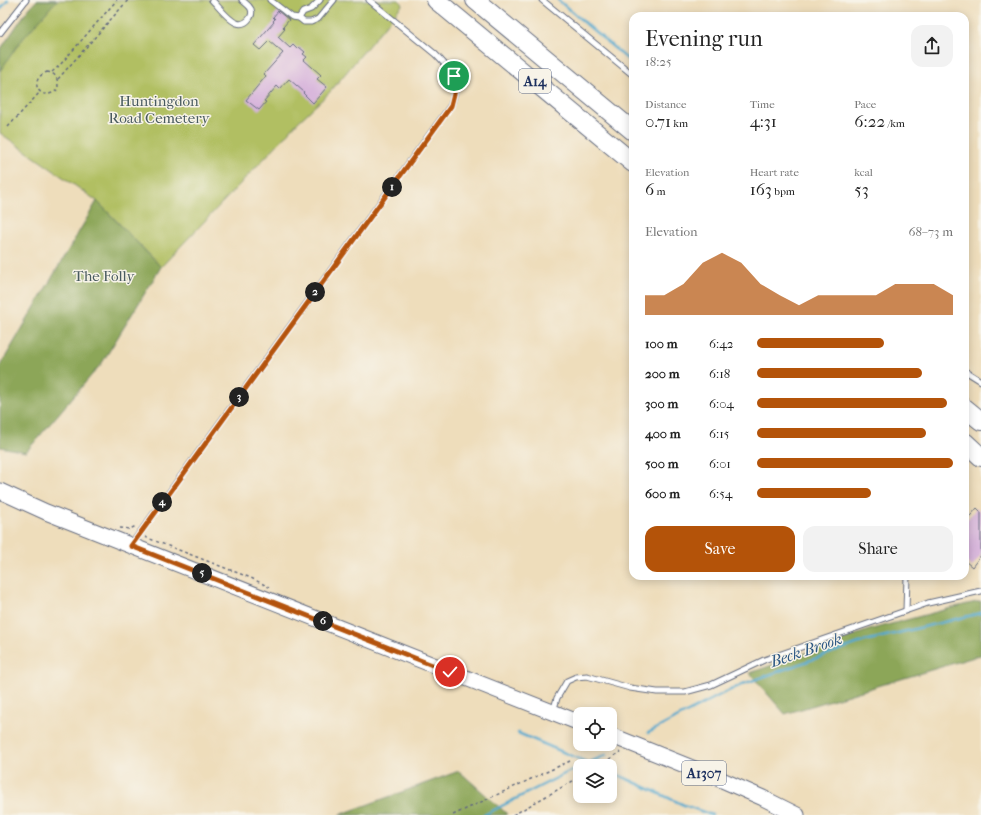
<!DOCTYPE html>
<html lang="en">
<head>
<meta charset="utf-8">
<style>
  body { margin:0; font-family:"IM FELL French Canon",serif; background:#f2f2f2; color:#222; height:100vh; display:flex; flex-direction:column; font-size:15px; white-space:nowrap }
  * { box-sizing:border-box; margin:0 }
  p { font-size:13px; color:#767676 }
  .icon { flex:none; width:22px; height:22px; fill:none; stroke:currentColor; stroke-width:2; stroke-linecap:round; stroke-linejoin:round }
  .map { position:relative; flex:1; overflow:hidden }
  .side { position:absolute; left:629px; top:12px; width:340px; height:568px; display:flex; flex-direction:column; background:#fff; border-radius:12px; box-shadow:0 2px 10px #0003 }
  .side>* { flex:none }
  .controls { position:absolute; left:573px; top:707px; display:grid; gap:8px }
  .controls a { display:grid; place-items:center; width:44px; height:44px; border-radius:8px; background:#fff; box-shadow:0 2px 10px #0003; font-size:20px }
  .pin { position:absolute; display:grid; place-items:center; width:34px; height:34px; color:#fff; margin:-17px; border:2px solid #fff; border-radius:50%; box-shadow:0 1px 4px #0007 }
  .km { position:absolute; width:20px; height:20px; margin:-10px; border-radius:50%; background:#222; color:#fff; font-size:11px; line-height:20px; text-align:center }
  .round { display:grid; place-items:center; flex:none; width:42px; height:42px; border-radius:12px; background:#f2f2f2 }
  .summary { display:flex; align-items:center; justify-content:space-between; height:68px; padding:0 16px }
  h1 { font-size:22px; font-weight:600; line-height:30px }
  .metrics { display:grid; grid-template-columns:repeat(3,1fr); gap:6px; height:68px; padding:4px 16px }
  .metrics div { display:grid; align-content:center }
  .metrics b { font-size:17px; font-weight:600 }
  .metrics small { font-size:11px; font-weight:400 }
  .metrics p { font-size:11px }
  .chart { height:112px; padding:8px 16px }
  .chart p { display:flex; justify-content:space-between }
  .chart svg { width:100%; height:72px; margin-top:4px; fill:#b45309; opacity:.7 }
  .cta { display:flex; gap:8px; margin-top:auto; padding:8px 16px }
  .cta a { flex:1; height:46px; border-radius:12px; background:#b45309; color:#fff; font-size:16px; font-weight:600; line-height:46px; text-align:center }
  .cta a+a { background:#f2f2f2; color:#222 }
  ul { padding:0 16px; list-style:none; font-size:13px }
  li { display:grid; grid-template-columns:64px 48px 1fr; align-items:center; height:30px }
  li i { height:10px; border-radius:5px; background:#b45309 }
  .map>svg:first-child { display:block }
</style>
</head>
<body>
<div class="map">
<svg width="981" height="815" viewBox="0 0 981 815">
  <rect width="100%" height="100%" fill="#f7f3e8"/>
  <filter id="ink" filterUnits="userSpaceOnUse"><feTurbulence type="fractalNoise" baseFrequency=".025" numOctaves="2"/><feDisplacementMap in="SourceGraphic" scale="8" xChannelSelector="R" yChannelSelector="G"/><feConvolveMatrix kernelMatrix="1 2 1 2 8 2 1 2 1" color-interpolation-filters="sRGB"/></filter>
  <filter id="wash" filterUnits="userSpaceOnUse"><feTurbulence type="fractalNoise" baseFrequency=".012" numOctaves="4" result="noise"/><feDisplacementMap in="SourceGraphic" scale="16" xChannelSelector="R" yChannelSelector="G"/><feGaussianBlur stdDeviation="0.9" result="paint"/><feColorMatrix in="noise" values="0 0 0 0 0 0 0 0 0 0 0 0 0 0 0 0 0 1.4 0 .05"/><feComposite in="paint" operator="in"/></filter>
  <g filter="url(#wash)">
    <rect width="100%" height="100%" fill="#edb"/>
    <!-- green -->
    <path fill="#b1bf62" stroke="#667760" d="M37,0h362l4,4 -73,88 -32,30 -20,22 -117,123 -64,-66 -97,-68v-83l27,-39z"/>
    <!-- forest -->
    <g fill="#8ca658" stroke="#546a5b">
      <path d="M37,0h20l-37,42 -20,29v-21l27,-39z"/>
      <path d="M97,201l64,66 -59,96 -76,89 -26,-5v-81z"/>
      <path d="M981,601v54l-196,59 -28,-32 -7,-9 122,-44 83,-22z"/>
      <path d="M459,771l48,43 -2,1h-166z"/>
    </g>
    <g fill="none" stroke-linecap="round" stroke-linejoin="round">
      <!-- stream -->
      <g stroke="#51a8ce" stroke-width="2.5">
        <path d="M558,0l75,64"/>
        <path d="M0,10l8,-10"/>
        <path d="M518,733l73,31"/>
        <path d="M648,733l76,-40 19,-9 122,-43 116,-28"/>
        <path d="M581,766l25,-11"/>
        <path d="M610,771l74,34 28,10"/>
        <path d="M484,815l96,-49"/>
      </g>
    </g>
    <g id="blocks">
      <!-- building -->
      <g fill="#d7b4db">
        <path d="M278,11l11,9 -6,7 2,2 -7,8 12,11 3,-3 4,4 2,-2 6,5 -2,2 4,3 -3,3 16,14 1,1 -4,4 10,8 -14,16 -10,-10 1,-1 -15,-13 -9,10 -3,-3 -13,15 2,1 -7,8 -13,-10 20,-24 -2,-2 19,-21 -14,-12 -9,9 -6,-5 20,-23 -1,-1 2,-2 -2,-2z"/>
        <path d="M977,508l4,4v43l-9,12 -7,-6v-39z"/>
      </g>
    </g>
  </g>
  <g filter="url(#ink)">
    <use href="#blocks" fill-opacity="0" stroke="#656c7f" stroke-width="1"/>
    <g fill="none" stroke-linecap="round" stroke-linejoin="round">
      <!-- lane casing -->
      <g stroke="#656c7f" stroke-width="7">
        <g id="lane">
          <path d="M212,0c6,6 17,21 25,23 8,3 17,-6 14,-14 -2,-4 -6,-6 -9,-9"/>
          <path d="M270,0l22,17 7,1 5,4h7l7,-3 16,-19"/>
          <path d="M542,0l91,75"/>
          <path d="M299,18l4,-6 8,-3 9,-9"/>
          <path d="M0,33l26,-33"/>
          <path d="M965,371l16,10"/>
          <path d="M131,545l320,-440c1,-4 4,-10 4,-15 1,-15 -10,-26 -20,-36l-66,-54"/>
          <path d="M906,611l1,-35"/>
          <path d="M553,712l4,-14 10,-17 9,-4 11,-1 43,12 27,4h28l26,-7 53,-25 164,-57 53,-12"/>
        </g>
      </g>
      <!-- primary casing -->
      <g stroke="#656c7f" stroke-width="17">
        <g id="primary">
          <path d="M0,491l46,21 534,211"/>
          <path d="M610,735l112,45 41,18 34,17"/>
        </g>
      </g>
      <!-- highway casing -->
      <g stroke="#656c7f" stroke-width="20">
        <g id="highway">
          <path d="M436,0l197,163"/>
          <path d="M475,0l158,131"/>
          <path d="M965,408l16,13"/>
          <path d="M965,442l16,15"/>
        </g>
      </g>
      <!-- path -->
      <g stroke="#656c7f" stroke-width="1.5" stroke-dasharray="3 3" stroke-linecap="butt">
        <path d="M47,72c10,1 11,8 11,17 -17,16 -32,-9 -11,-17z"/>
        <path d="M52,72l7,-6 58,-66"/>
        <path d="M58,79l70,-79"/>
        <path d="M8,127l32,-35"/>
        <path d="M120,528l10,1 6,-3"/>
        <path d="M145,537l106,41 18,9"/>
        <path d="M599,766l21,-14"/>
        <path d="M453,815l117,-54"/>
        <path d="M513,815l67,-38"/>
      </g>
      <!-- lane -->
      <use href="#lane" stroke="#fff" stroke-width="5"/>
      <!-- primary -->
      <use href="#primary" stroke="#fff" stroke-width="15"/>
      <!-- highway -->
      <use href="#highway" stroke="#fff" stroke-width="18"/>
    </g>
  </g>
  <g fill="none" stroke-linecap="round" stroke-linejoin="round" filter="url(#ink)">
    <!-- route casing -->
    <g stroke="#fff" stroke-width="8">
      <path id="route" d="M450,672l-319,-126 320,-440 4,-16 -1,-14"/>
    </g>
    <!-- route -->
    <use href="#route" stroke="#b45309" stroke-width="5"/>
  </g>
  <g text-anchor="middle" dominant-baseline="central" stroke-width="3" stroke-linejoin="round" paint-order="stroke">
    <!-- shield labels -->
    <g fill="#f7f3e8" stroke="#5d6a87" stroke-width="1">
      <rect x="519" y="69" width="32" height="24" rx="3"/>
      <rect x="682" y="761" width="44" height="24" rx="3"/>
    </g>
    <g font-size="14" font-weight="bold" fill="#1b2f5e">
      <text x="535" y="81">A14</text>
      <text x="704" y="773">A1307</text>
    </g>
    <!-- park labels -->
    <g font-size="15" fill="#485a5f" stroke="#f7f3e8">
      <text x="159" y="101">Huntingdon<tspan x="159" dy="17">Road Cemetery</tspan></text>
      <text x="104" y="276">The Folly</text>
    </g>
    <!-- water labels -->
    <g font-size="16" font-style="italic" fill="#2e5985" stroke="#f7f3e8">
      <text transform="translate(806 650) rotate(-19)">Beck Brook</text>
    </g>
  </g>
</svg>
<div class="controls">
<a><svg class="icon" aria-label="locate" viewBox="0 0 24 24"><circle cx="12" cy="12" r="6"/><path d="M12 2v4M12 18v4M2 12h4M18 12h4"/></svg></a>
<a><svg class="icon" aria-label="layers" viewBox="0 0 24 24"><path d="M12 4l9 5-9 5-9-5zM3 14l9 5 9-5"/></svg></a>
</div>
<div class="pin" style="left:454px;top:76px;background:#1e9e55"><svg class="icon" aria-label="arrive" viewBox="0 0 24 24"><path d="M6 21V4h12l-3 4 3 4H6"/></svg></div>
<div class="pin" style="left:450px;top:672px;background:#d93025"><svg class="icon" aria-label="check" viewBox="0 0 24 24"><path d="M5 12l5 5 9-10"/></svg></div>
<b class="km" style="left:392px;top:187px">1</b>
<b class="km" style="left:315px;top:292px">2</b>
<b class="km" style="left:239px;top:397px">3</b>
<b class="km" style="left:162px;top:502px">4</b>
<b class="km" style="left:202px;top:573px">5</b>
<b class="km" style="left:323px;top:621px">6</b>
<section class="side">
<div class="summary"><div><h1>Evening run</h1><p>18:25</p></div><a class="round"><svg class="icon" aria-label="share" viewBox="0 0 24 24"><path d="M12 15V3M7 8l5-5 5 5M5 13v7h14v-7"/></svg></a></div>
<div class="metrics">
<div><p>Distance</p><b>0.71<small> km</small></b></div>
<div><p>Time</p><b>4:31</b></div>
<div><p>Pace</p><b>6:22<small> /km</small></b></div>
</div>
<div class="metrics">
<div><p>Elevation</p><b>6<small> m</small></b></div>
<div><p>Heart rate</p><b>163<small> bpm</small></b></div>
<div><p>kcal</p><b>53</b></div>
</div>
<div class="chart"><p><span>Elevation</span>68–73 m</p>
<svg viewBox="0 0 160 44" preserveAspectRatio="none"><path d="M0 44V32L10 32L20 25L30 12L40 6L50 12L60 25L70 32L80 38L90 32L100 32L110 32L120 32L130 25L140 25L150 25L160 32V44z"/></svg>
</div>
<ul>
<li><b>100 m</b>6:42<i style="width:65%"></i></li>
<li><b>200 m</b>6:18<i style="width:84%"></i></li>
<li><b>300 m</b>6:04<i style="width:97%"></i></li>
<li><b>400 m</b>6:15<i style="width:86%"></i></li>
<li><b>500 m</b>6:01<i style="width:100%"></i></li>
<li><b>600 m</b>6:54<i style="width:58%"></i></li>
</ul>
<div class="cta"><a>Save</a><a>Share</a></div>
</section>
</div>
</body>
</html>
